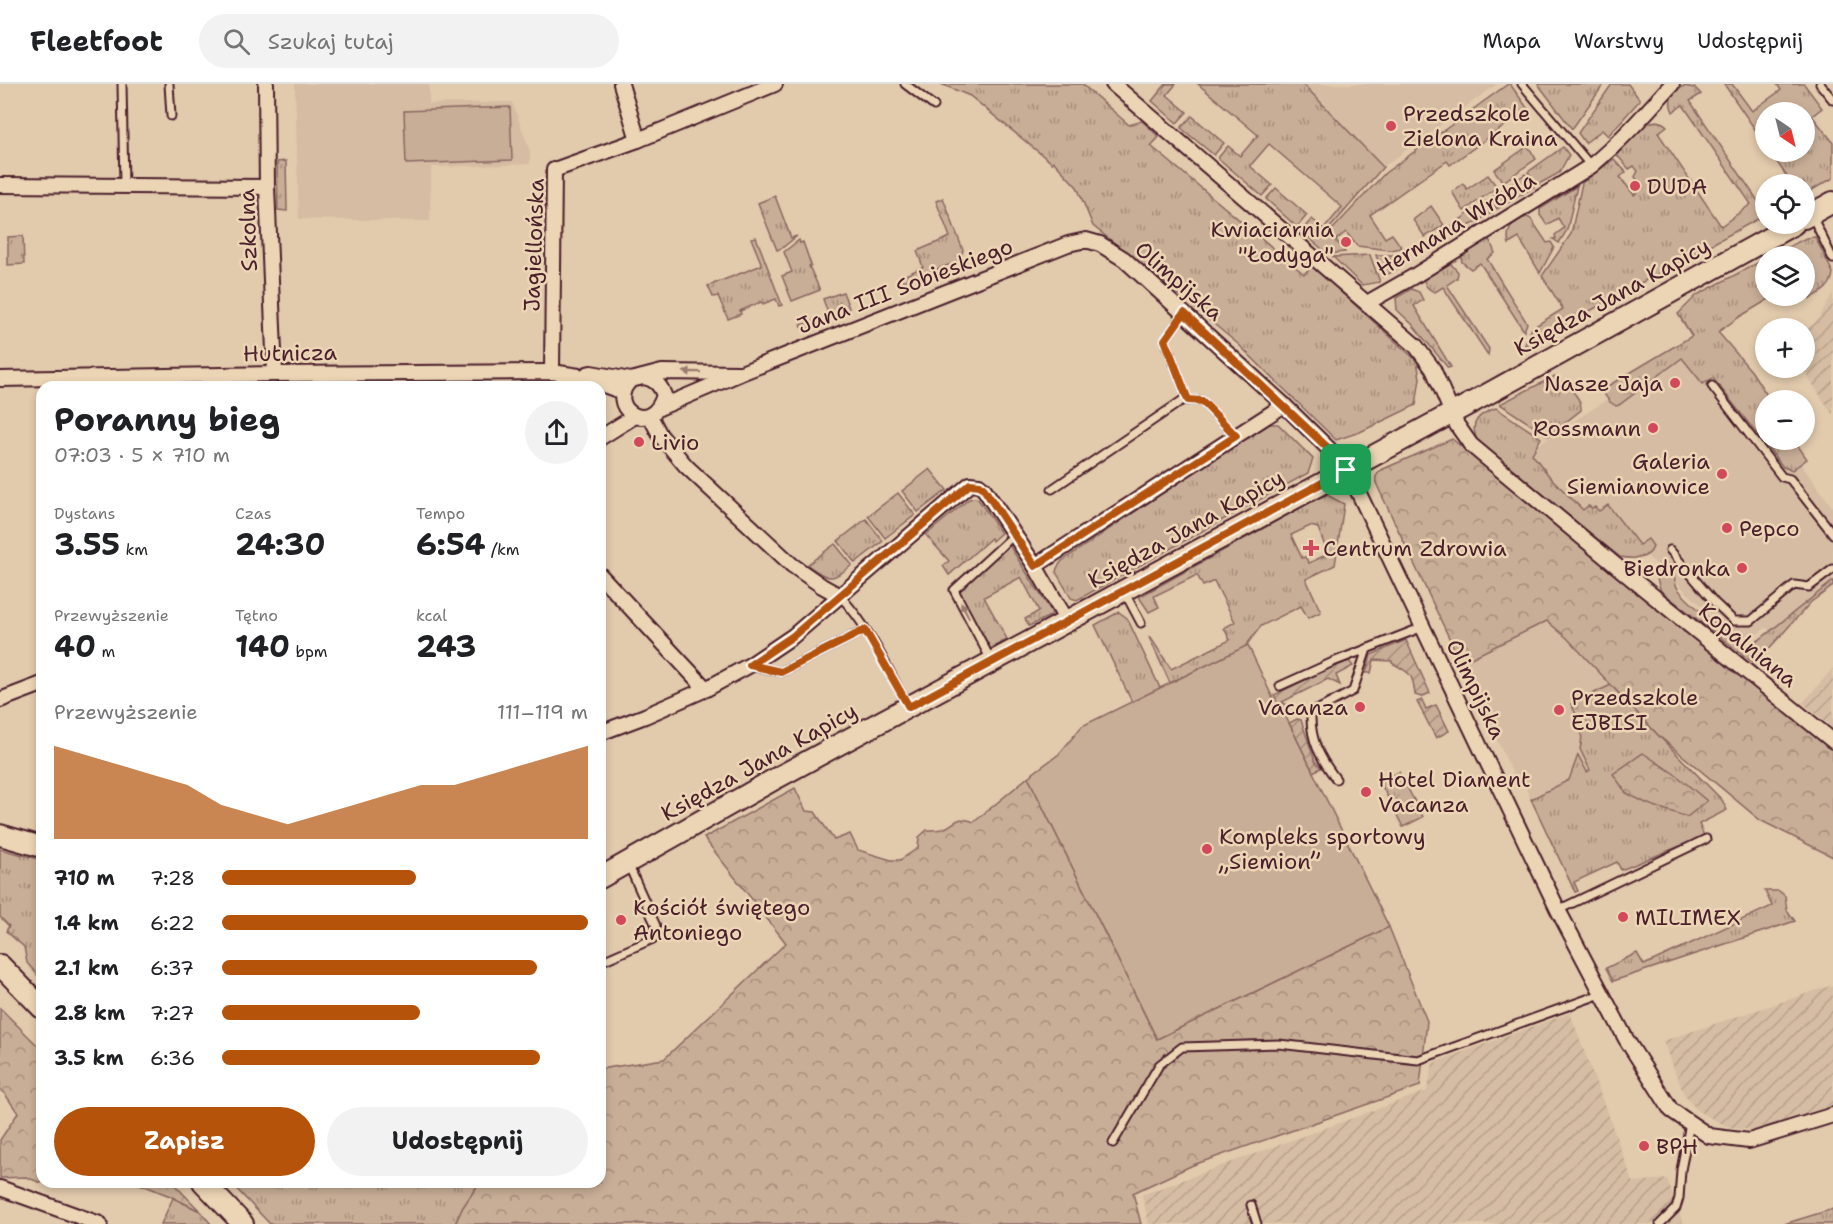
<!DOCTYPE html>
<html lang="pl">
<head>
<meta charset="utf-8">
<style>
  body { margin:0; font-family:"Shantell Sans",sans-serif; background:#f2f2f2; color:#202124; height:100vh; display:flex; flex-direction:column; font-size:22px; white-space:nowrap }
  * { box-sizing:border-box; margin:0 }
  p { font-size:20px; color:#757577 }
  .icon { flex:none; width:33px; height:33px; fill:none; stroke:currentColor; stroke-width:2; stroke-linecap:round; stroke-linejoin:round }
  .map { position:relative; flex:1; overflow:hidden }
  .side { position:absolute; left:36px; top:297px; width:570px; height:807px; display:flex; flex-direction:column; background:#fff; border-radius:18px; box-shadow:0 3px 9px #0003 }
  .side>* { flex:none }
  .needle { width:39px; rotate:145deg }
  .buttons { position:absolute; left:1755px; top:18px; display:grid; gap:12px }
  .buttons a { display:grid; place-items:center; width:60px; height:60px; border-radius:50%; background:#fff; box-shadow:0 3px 9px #0003; font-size:30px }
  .pin { position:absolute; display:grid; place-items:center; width:51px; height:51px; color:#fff; margin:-26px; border-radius:12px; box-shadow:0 3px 9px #0006 }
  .round { display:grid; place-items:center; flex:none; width:63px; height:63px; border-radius:32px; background:#f2f2f2 }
  .headline { display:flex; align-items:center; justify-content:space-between; height:102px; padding:0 18px }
  h1 { font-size:33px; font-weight:700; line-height:45px }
  .figures { display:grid; grid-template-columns:repeat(3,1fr); gap:9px; height:102px; padding:6px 18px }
  .figures div { display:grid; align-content:center }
  .figures b { font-size:30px; font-weight:700 }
  .figures small { font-size:16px; font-weight:400 }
  .figures p { font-size:16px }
  .chart { height:168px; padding:12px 18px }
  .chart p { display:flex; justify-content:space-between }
  .chart svg { width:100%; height:108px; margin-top:6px; fill:#b45309; opacity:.7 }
  .primary-button { display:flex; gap:12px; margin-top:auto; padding:12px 18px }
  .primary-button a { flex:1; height:69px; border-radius:36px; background:#b45309; color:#fff; font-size:24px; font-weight:700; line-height:69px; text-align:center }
  .primary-button a+a { background:#f2f2f2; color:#202124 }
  ul { padding:0 18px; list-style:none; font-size:20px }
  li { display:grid; grid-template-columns:96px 72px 1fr; align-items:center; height:45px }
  li i { height:15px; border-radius:8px; background:#b45309 }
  header { display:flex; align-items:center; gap:36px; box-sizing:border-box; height:84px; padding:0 30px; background:#fff; border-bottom:2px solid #e0e0e0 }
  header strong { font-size:28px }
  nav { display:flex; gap:33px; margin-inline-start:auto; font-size:21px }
  .search { width:420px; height:54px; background:#f2f2f2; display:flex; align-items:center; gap:15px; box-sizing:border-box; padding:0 21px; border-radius:33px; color:#757577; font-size:22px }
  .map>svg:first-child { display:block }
</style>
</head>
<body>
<header>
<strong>Fleetfoot</strong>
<div class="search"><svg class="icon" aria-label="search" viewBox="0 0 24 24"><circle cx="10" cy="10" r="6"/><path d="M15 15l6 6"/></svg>Szukaj tutaj</div>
<nav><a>Mapa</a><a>Warstwy</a><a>Udostępnij</a></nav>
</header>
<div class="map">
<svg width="1833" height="1140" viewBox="0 0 1833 1140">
  <defs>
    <pattern id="industrial-furrows" width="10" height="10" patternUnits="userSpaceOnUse" patternTransform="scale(1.5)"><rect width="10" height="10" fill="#d5bca2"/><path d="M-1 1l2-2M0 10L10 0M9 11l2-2" fill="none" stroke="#b8a18c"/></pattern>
    <pattern id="grass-tufts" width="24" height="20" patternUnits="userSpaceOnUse" patternTransform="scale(1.5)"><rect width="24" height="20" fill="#c9ae97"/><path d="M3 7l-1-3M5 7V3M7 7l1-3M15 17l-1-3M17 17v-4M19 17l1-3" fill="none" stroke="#a58d7b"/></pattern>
    <pattern id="forest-crowns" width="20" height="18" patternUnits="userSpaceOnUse" patternTransform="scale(1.5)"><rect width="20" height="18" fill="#c9ae97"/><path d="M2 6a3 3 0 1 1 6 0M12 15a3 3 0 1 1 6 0" fill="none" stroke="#a58d7b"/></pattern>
    <pattern id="garden-furrows" width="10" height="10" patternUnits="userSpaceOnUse" patternTransform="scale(1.5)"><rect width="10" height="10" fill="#c9ae97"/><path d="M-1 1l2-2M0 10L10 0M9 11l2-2" fill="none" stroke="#a58d7b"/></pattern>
  </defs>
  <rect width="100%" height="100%" fill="#e2caad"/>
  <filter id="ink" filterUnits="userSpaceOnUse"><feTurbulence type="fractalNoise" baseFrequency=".0167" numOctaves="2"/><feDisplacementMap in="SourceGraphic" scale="12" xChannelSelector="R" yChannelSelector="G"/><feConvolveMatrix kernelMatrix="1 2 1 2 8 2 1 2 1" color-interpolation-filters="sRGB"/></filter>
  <g filter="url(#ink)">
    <!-- built -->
    <g fill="#d5bca2">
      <path d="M295,0h134v20l83,-2 18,49v13l-99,3 -1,54 -131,-2z"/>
      <path d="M1303,0h194l-114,83z"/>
      <path d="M1706,251l60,105h17l50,68v77l-19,10 -35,43 -13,-10 -23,15 -139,-126 -22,-2 -55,-63z"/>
      <path d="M1547,537l20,17 92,98 -128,63 -12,-25 -5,2 -53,-113z"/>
    </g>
    <!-- industrial -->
    <g fill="url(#industrial-furrows)">
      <path d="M1833,209v122l-31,-47h2l1,-38 13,-10z"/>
      <path d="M1833,584v60l-30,-25z"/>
      <path d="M1833,901v120l-78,25 -25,-2 -32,-17 -8,-9 -6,-8 -21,-53z"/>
      <path d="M1570,929l63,169 34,-3 16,45h-534l-7,-29 285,-104 6,-28z"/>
    </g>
    <!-- grass -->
    <g fill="url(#grass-tufts)" stroke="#8a6661" stroke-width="1.5" fill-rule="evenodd">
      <path d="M941,0h141l47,41 13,-4 17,16 -8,9 153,128 8,-8 105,95 3,17 -4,27 -56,27 -24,8 -98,-96 -71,-59 -74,-59 -16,-39 -24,-26 -1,2 -82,-67z"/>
      <path d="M1166,0h10l-9,11 20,17 -10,11 -25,-22z"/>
      <path d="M1198,0h105l80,83 -53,61 2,2 53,-57 123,-89h2l18,25 -78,56 -3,-4 -77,54 15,23 7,-4 10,14 -12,2 -33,-4 -11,-14 -10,8 9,12 -17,2 -27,-23 11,-12 12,10 18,-22 -73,-63 -19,22 22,19 -10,11 -44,-38 10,-12 12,10 18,-21z"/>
      <path d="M1538,0h66l-32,45z"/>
      <path d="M1612,0h16l12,16 -32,36 -6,-6 -17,13 -7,-10z"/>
      <path d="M1724,0h8l20,27 29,-21 -4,-6h27l18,24 -10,8 21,26v36l-28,16 -1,-10h-17l3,-3 -20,-29h34v-40h-38l-1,32z"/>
      <path d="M1684,2l11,2 6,6 -11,7 70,103 5,-4v15l-241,132 8,-19 31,-19 -21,-33 29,-42 11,-51 32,-24 12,13 -6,5 14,18 9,-7 -8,-11 3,-6 -4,-5 -5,3 -12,-14c11,-12 32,-46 50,-29l-9,7 63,93 30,-22 -68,-99 -10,7c-6,-12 0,-22 11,-26z"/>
      <path d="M1192,32l32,27 -10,12 -33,-27z"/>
      <path d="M1528,62l8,13 -33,23 -9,-12z"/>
      <path d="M1563,63l6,8 -10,18 -22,12 -9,-13z"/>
      <path d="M286,77l1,50 -9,-1 -1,-48z"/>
      <path d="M1525,90l9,13 -37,22 -7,-10z"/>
      <path d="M1488,91l9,12 -33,24 -12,-19 11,-8 4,5z"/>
      <path d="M1577,102l-10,44 -8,13 -6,-4 3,-1 -1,-3 9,-7 -6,-10 -11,7 -7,-10v-6z"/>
      <path d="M1276,104l31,27 -10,12 -31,-28z"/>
      <path d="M775,112l16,42 6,-2 -15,12 -5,2 -19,-47z"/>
      <path d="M943,114l20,52 -3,11 -57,20 -2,-4 22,-10 -6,-16 33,-14 -14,-36z"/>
      <path d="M1486,117l7,11 -39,23 -4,-8z"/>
      <path d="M1431,122l13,19 -19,12 -12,-17z"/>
      <path d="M1527,133l4,2 16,24 4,-1 3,5 -14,26 -21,-35 -10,6c-4,-14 5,-24 18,-27z"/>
      <path d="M23,152l1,28 -16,1v-28z"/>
      <path d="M756,153l26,68 -3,1 -3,-7 -13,5 -2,-2 -21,9 1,3 -13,5 -10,-23 -5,1 -5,-11 54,-21 -11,-27z"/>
      <path d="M1815,153l18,36c-2,15 -11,19 -23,26l-5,-10 -1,-33h-34l36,-18z"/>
      <path d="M1487,155l3,2 5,12 -8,6 40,64 -3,8 -44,-68 -9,6 -9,-7 -1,-5 2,-3z"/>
      <path d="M799,156l1,3 3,-1 8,23 -2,1 11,24 -28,11 -10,-25 10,-4 -8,-20z"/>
      <path d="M1370,171l10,27 -18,3 -29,-28z"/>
      <path d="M1376,171h26l-3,13 -16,9z"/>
      <path d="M1765,175l1,37h8l-33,20 -23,16 34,40 18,28h-4v40h28l13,19 -15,11 -9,-3 -70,-89 -10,6 -21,-26 -63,47 -3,1 -6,-4 -9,-12 91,-54 -14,-22 19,-19z"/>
      <path d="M1450,179l8,9 -1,6 -10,7 42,64 -1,6 -45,-68 -8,5c-6,-2 -10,-5 -11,-12l2,-2z"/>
      <path d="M1411,205l8,3 4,8 -9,6 37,61 -3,1 -36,-44 -15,-14 -1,-12z"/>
      <path d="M843,208l6,16 -3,5 -43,17 -2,-5 28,-9 -6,-17z"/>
      <path d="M1555,292c10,10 27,19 26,34l-33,26 -48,-32z"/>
      <path d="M1496,324l45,30 -9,16 18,23 33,33 5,-4 4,2 3,-1 4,4 9,-6 31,40 9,-6 5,7c-3,14 -21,13 -33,11l-142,-115c-10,-20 1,-28 18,-34z"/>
      <path d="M1265,340h13l35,35 -5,14 -231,127 -6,-2 -15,-26 1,-4 5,-7z"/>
      <path d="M930,385l17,21 -29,22 -16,-21z"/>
      <path d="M898,409l17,22 -30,23 -17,-22z"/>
      <path d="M1327,411l17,9 -9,61 -29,14 15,33 -13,6 -7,-12 -40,20 -16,21 -75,36 -21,-46 2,1 20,31 59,-29 -6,-12 11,-6 -21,-41 -11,5 -6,-11 -43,21 5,11 -10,5 -10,-15 181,-100zM1310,442l8,2 10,26 -19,9 -4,-6 -3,1 -11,-23z"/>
      <path d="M975,414l3,1 23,34 -9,8 -1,-3 -42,37 -6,-9 6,-5 -23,-26 43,-36z"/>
      <path d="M866,435l17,22 -28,22 -17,-22z"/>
      <path d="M835,460l17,21c-22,18 -22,14 -45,0z"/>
      <path d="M1009,461l42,66 1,4 -23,11 -4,-7 14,-8 -18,-34 -37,20 23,42 -16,10 -30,-54 -1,-5z"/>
      <path d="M1661,479c19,1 10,14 16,24 7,14 51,46 66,58h7l9,-5 74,-59v5l-22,16 -56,62 -94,-73c-4,-10 -7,-20 0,-28z"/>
      <path d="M1119,528l8,6 33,70 -28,14 -37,-77z"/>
      <path d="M1611,601l48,51 63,64 5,10 -28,14 6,14 -25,8 -59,24 -4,-8 -43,20 4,9 -3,1 -44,-93 38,-19 9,-25 9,17 3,-2 -10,-21c5,-16 -2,-31 -9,-45z"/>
      <path d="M1399,688l24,45 -20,10 -23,-45z"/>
      <path d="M0,765l42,11v120l-15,-17 -3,-16 -18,-16 3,-5 -9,-9z"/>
      <path d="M1765,807h14l6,5 2,14 8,11 -182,60 -7,-13 31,-15 7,12 128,-59z"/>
      <path d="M230,1098h250l-17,25 -8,17h-185z"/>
      <path d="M173,1114l27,13 11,13h-50z"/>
      <path d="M1833,1125v15h-49z"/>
    </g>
    <!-- forest -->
    <g fill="url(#forest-crowns)" stroke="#8a6661" stroke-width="1.5">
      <path d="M1452,355l381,311v107l-73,-37 -101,-84 -92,-98 -20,-17 -86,42 -85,-180c-1,-6 0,-8 5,-13z"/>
      <path d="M1643,669l33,22 31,26 -20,16 -39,-13 -22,-11 -13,-19z"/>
      <path d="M1028,693l129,262 232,-112 38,94 -7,65 -227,79 -60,28 8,31h-686l8,-17 17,-25h120v-113l64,-10 122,-116 -82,-105 91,-50 11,23 9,1 19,28 16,-6 8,16 33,10h9l18,-12 1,-11 8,-7c4,0 10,0 15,-1 15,-4 12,-15 32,-7z"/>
      <path d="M0,924l42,42 -1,133 -15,-6 -26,1v-38l18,-27 -13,-19 -5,-4z"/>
      <path d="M135,1098h37l28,29 -30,-15z"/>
    </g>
    <!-- garden -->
    <g fill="url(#garden-furrows)" stroke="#8a6661" stroke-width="1.5">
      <path d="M1406,556l24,53 -9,4 -6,-2c-2,-21 -4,-22 -23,-32v-2l-18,-1 -3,13h-5l5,-18z"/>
      <path d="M1349,577l4,5 -17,9 4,10 -12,-6 -46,23 7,4 -4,2 -7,-4 -4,-9 58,-28z"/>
      <path d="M1422,616l4,9 10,-4 13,26 -13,7 -19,-36z"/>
      <path d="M1297,635l4,1 2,6 12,35 6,7 -8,4 -24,-49z"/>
    </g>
    <!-- pitch -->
    <g fill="#c9ae97" stroke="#8a6661" stroke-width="1.5">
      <path d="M510,23l2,53 -106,4 -2,-53z"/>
      <path d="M1248,561l28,60 6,4 107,218 -232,112 -129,-262 31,-23 23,-28z"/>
    </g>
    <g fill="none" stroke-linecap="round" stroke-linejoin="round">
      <!-- lane casing -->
      <g stroke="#4a1f2b" stroke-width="11">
        <g id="lane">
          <path d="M122,0l2,102"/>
          <path d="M169,0l2,32"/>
          <path d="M905,0l29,22"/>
          <path d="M1522,0l69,82"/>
          <path d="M1820,0l13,16"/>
          <path d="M1812,132l21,43"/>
          <path d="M1184,229l-19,27 23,60"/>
          <path d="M1712,302l70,91 8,2 43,55"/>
          <path d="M1052,405l131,-89 19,1 34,35"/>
          <path d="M1670,466l45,53 19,18h17l43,-36 15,2 24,-18"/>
          <path d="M1125,509l16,30"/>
          <path d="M840,512c30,31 48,74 68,110"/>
          <path d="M991,576l-37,-70 60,-55"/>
          <path d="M752,582l29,6 84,-42"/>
          <path d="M1280,602l53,-24 90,-35"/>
          <path d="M1336,695c-16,-21 -26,-39 -25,-66l42,-22 14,-42"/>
          <path d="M1558,826l148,-71"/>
          <path d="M600,878l53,-23 3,-13 -28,-62"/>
          <path d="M1113,1059l46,-78 23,-18 97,-3 139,16 183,-66"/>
          <path d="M1251,1121l6,19"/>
          <path d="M1660,1140l16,-16 3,-10 2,-28 9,-47"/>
        </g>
      </g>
      <!-- street casing -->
      <g stroke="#4a1f2b" stroke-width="18">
        <g id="street">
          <path d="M266,0l1,103 8,187"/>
          <path d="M621,0l17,56"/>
          <path d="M1113,0l303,262 17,23 24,56 14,20 160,133 202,163"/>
          <path d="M0,101l267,2"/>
          <path d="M1367,219l49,-28 175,-109c29,-24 55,-53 81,-82"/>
          <path d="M552,288l2,-202 84,-30 137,-56"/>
          <path d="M587,290l4,-1 40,7"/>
          <path d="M644,293c11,2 16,8 20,18 -14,46 -61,9 -33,-15l31,-8 76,1"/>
          <path d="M0,295l275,-5 277,-2 27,4 44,16"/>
          <path d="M659,324l82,-35 327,-129 18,-4 14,4 24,15 160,146 45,44 23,30 206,431 68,129 45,71 38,26 40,5 84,-26"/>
          <path d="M650,332l10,19 26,31 106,99 30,21 18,10"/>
          <path d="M600,354l35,-22"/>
          <path d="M1035,482l249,-161"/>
          <path d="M600,491l106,114"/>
          <path d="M0,616l42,-16"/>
          <path d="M600,649l45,-17 61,-27 44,-24 43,-29 177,-152 9,1 5,4 51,77 32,55"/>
          <path d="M0,1104l100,36"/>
        </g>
      </g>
      <!-- secondary casing -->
      <g stroke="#4a1f2b" stroke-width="24">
        <g id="secondary">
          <path d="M1804,134l29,-16"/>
          <path d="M0,751l42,12"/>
          <path d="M600,794l173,-98 711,-384 310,-172"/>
          <path d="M0,881l42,43"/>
          <path d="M203,1098l40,42"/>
        </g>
      </g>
      <!-- lane -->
      <use href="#lane" stroke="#ecd5b5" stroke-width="7"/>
      <!-- street -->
      <use href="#street" stroke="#ecd5b5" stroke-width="14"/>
      <!-- secondary -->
      <use href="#secondary" stroke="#ecd5b5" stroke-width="20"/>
    </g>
    <!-- one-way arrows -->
    <defs><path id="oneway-solid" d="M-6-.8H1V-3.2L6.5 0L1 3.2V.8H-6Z" transform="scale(1.5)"/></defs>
    <g fill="#9b7a70">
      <use href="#oneway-solid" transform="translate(692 288) rotate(-179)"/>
      <use href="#oneway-solid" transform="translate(965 526) rotate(-117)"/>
    </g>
  </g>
  <g fill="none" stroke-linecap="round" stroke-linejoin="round" filter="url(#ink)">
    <!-- route casing -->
    <g stroke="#fff" stroke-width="12">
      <path id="route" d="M1184,229l145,136 17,21 -437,237 -44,-77 -84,42 -31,-7 43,-29 177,-152 10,1 4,4 51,77 201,-130 -34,-35 -14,-1 -23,-60z"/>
    </g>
    <!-- route -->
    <use href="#route" stroke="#b45309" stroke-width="8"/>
  </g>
  <!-- markers -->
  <g fill="#d1495b" stroke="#ecd5b5" stroke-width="2">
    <circle cx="1391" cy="42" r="6"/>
    <circle cx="1635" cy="102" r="6"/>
    <circle cx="1346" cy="158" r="6"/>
    <circle cx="1675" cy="299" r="6"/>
    <circle cx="1653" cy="344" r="6"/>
    <circle cx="639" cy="358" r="6"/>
    <circle cx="1722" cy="390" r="6"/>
    <circle cx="1727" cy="444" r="6"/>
    <path d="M1308 455h6v6h6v6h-6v6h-6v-6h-6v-6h6z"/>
    <circle cx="1742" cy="484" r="6"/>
    <circle cx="1360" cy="623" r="6"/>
    <circle cx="1559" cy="626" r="6"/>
    <circle cx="1366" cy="708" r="6"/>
    <circle cx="1207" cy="765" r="6"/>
    <circle cx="1623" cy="833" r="6"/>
    <circle cx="621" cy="836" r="6"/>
    <circle cx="1644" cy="1062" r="6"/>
  </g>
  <g text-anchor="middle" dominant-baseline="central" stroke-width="5" stroke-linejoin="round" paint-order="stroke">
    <!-- poi labels -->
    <g font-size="22" fill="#4a1f2b" stroke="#ecd5b5" text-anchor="start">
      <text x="1403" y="29">Przedszkole<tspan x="1403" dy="25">Zielona Kraina</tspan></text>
      <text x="1647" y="102">DUDA</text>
      <text x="1334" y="145" text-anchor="end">Kwiaciarnia<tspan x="1334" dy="25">"Łodyga"</tspan></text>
      <text x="1663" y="299" text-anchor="end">Nasze Jaja</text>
      <text x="1641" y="344" text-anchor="end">Rossmann</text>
      <text x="651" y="358">Livio</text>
      <text x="1710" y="377" text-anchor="end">Galeria<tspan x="1710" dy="25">Siemianowice</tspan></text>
      <text x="1739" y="444">Pepco</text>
      <text x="1323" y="464">Centrum Zdrowia</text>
      <text x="1730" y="484" text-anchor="end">Biedronka</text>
      <text x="1571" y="613">Przedszkole<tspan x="1571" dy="25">EJBISI</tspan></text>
      <text x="1348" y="623" text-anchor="end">Vacanza</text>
      <text x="1378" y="695">Hotel Diament<tspan x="1378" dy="25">Vacanza</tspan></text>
      <text x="1219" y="752">Kompleks sportowy<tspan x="1219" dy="25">„Siemion”</tspan></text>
      <text x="633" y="823">Kościół świętego<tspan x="633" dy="25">Antoniego</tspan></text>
      <text x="1635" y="833">MILIMEX</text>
      <text x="1656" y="1062">BPH</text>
    </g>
    <!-- street labels -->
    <g font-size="22" fill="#4a1f2b" stroke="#ecd5b5">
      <text transform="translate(1456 140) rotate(-31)">Hermana Wróbla</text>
      <text transform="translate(248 146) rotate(-92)">Szkolna</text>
      <text transform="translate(534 161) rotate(-88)">Jagiellońska</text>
      <text transform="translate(1179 197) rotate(41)">Olimpijska</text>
      <text transform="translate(905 202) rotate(-21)">Jana III Sobieskiego</text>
      <text transform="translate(1612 213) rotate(-29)">Księdza Jana Kapicy</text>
      <text transform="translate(290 269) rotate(-1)">Hutnicza</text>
      <text transform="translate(1186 445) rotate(-29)">Księdza Jana Kapicy</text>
      <text transform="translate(1748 561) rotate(39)">Kopalniana</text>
      <text transform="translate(1476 605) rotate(64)">Olimpijska</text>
      <text transform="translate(759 678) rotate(-29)">Księdza Jana Kapicy</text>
    </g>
  </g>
</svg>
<div class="buttons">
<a><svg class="needle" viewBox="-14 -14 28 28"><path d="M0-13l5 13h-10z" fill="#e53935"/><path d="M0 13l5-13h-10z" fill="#757577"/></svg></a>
<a><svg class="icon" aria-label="locate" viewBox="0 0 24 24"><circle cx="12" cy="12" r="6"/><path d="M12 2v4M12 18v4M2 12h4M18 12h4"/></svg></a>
<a><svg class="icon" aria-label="layers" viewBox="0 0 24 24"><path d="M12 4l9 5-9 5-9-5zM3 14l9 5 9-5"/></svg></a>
<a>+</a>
<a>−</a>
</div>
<div class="pin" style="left:1346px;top:386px;background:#1e9e55"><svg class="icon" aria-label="arrive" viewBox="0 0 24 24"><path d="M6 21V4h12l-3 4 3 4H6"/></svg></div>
<section class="side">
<div class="headline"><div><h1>Poranny bieg</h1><p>07:03 · 5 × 710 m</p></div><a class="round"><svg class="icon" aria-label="share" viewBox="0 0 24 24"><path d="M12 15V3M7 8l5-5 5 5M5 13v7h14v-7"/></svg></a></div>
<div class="figures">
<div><p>Dystans</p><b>3.55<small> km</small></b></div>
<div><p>Czas</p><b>24:30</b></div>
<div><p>Tempo</p><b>6:54<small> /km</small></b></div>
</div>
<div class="figures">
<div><p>Przewyższenie</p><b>40<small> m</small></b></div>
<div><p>Tętno</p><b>140<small> bpm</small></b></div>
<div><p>kcal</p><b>243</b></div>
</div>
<div class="chart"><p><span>Przewyższenie</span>111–119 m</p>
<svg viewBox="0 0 160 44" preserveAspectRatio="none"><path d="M0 44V6L10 10L20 14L30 18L40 22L50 30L60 34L70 38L80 34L90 30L100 26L110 22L120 22L130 18L140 14L150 10L160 6V44z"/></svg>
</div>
<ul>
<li><b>710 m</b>7:28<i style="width:53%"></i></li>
<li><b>1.4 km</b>6:22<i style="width:100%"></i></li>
<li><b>2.1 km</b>6:37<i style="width:86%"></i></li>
<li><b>2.8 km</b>7:27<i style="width:54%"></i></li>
<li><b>3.5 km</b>6:36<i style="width:87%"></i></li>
</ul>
<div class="primary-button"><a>Zapisz</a><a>Udostępnij</a></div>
</section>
</div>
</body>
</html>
